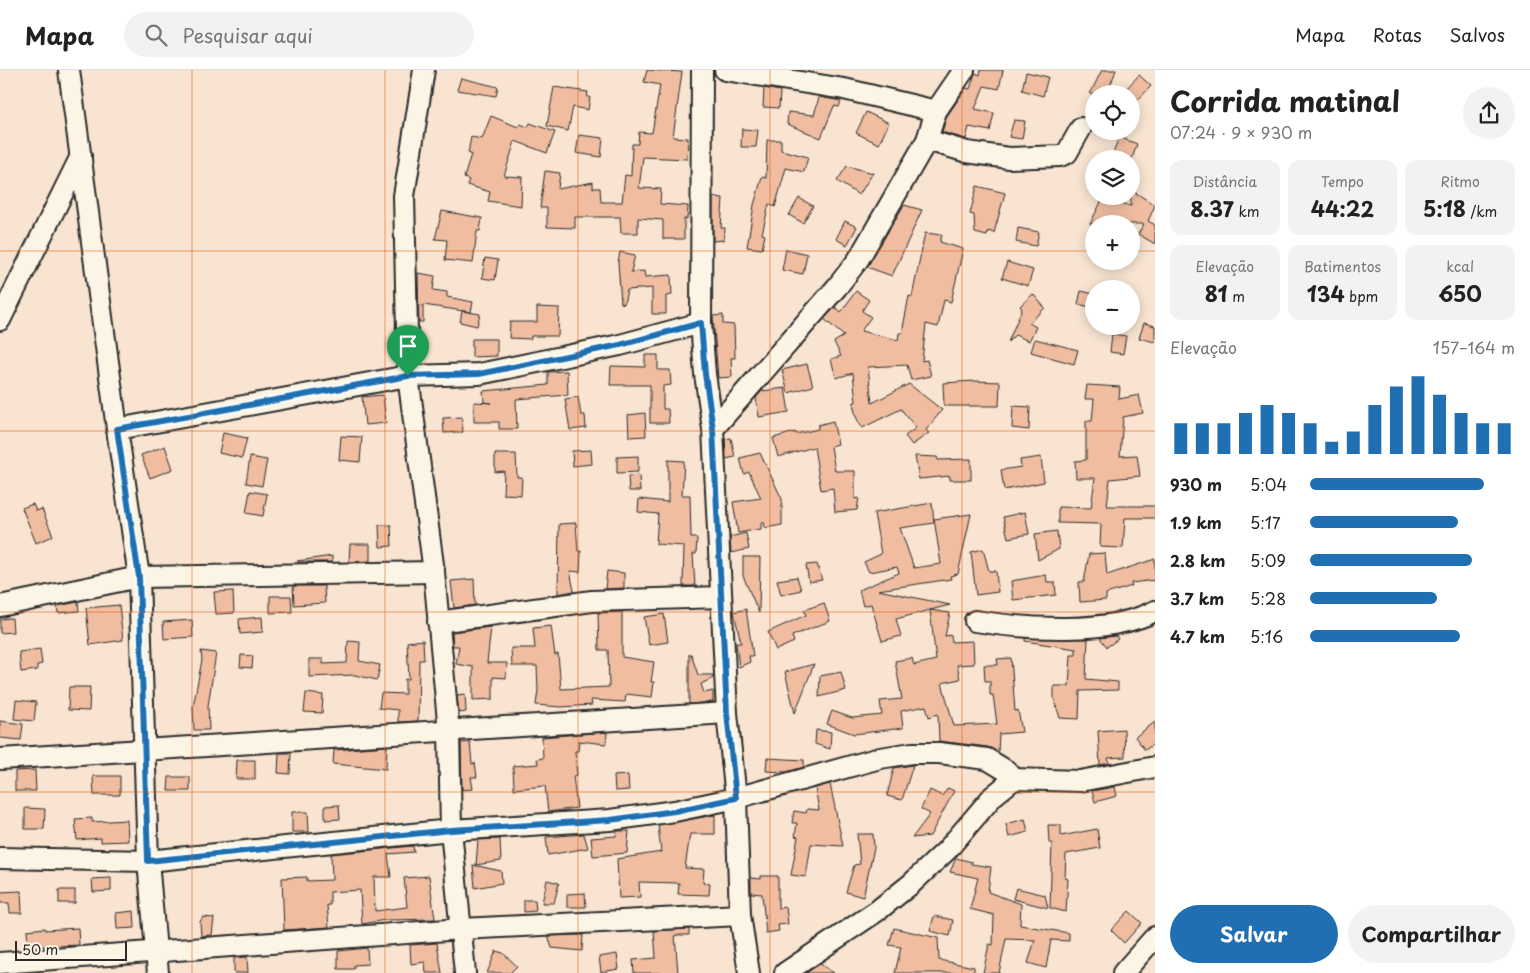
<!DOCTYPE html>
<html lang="pt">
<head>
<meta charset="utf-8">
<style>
  body { margin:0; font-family:"Playpen Sans",sans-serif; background:#f2f2f2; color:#222; height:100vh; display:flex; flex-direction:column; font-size:19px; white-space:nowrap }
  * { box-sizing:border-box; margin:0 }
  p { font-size:16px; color:#767676 }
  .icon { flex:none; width:28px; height:28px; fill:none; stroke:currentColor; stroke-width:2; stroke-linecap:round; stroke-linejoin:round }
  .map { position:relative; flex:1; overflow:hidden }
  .panel { display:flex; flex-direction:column; background:#fff; width:375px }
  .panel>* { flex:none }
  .tools { position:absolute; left:1085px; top:15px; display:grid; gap:10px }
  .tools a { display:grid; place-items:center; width:55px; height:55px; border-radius:50%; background:#fff; box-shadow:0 2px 12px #0003; font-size:25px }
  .scale { position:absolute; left:15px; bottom:12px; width:112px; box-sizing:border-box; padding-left:5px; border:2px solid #2b2b2b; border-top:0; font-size:14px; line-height:18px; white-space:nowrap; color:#2b2b2b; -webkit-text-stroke:4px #fcf5e5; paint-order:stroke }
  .pin { position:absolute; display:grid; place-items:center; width:42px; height:42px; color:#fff; margin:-51px -21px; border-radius:50% 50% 50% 0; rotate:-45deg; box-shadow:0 0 5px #0007 }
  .pin .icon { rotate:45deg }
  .round { display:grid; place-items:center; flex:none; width:52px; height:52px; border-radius:26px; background:#f2f2f2 }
  .headline { display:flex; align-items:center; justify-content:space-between; height:85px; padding:0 15px }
  h1 { font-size:28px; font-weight:700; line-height:38px }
  .stats { display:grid; grid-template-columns:repeat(3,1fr); gap:8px; height:85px; padding:5px 15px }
  .stats div { display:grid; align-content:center; border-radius:12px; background:#f2f2f2; text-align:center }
  .stats b { font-size:21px; font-weight:700 }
  .stats small { font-size:14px; font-weight:400 }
  .stats p { font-size:14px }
  .chart { height:140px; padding:10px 15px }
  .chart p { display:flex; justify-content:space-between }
  .chart svg { width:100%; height:90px; margin-top:5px; stroke:#1f6fb2; stroke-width:6 }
  .button { display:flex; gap:10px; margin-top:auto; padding:10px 15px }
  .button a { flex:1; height:58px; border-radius:30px; background:#1f6fb2; color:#fff; font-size:20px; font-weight:700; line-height:58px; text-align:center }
  .button a+a { background:#f2f2f2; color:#222 }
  ul { padding:0 15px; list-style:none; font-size:16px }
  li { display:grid; grid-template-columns:80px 60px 1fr; align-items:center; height:38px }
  li i { height:12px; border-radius:6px; background:#1f6fb2 }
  header { display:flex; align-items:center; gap:30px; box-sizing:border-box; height:70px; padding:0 25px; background:#fff; border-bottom:1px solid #e0e0e0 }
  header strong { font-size:24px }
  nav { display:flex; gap:28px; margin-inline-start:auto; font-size:18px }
  .search { width:350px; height:45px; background:#f2f2f2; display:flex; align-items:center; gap:12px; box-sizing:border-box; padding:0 18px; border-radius:28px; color:#767676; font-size:19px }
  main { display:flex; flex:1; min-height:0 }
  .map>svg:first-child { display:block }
</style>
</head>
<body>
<header>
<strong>Mapa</strong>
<div class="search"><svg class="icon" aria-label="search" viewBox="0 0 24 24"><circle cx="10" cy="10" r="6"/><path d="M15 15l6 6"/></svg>Pesquisar aqui</div>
<nav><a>Mapa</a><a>Rotas</a><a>Salvos</a></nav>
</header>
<main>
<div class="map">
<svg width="1155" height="903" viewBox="0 0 1155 903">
  <rect width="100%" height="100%" fill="#f8e4d1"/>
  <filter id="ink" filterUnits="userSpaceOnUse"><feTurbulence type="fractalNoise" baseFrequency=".02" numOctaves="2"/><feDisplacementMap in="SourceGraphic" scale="10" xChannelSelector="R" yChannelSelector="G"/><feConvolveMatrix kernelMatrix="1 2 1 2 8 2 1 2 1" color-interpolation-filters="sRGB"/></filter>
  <g filter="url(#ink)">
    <!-- building -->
    <g fill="#f0bda1" stroke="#2b2b2b">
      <path d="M647,0l35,2 -9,65 15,1 -1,21 -44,-2 -4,31 22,1 -1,15 28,2 -1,13h-3v20h-21v-19l-25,-2v15h-17l-1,-16h-45v11l-28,-1v-19h-7l5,-37 15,2 -2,16 35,-7v6h7l1,14h21l3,-27 6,1 1,-32h6l1,-12 13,1 8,-48 -16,-3z"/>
      <path d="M981,0h22l-4,19 -15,-3 -9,23 19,4 -4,18 -21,-4 -3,12 -24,-7 5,-16 19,-28 4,1 5,-16 5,2z"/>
      <path d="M1102,0h14l-9,24h-17z"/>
      <path d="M1026,2l22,5 -5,19 -21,-6z"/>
      <path d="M1139,5l12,11 -14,15 -6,-7 -6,-4z"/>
      <path d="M461,8l37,9 -2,9 -39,-6z"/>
      <path d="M554,17l34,5 -1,5h3l-2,13 -15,-3 -5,24 -21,-5z"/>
      <path d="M764,18l16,3 -1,17 -16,-1z"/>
      <path d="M819,27l22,4 -2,6 -5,-1 -13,32 -34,-14 1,-12 26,3z"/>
      <path d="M866,42l23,11 -10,21 -23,-11z"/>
      <path d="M491,46l27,11 2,-3 8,3 2,-4 25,9 -8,21 -32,-12 -11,35 18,1 -1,29 -33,-5 2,-9 -23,-7 2,-5 -5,-2 7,-24 -3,-1 3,-16 11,2z"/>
      <path d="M1014,50l11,1 -3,18 -13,-2z"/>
      <path d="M742,59l16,1 -2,17h-15z"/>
      <path d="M579,65l24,3 -2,19 -25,-4z"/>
      <path d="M1119,67l18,7 -5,15h-21z"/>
      <path d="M767,70h14v10l27,7 -4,15 -18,-4 -11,39 -6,-3 -7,30 3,1 -3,14 -15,-2 7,-42 8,-28 4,1z"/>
      <path d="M847,96l26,7 -14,22 -22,-14z"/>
      <path d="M977,116l28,7 -11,40 -6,-2 -1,5 -12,-3 -1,-18 -4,-1z"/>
      <path d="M1131,120l24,15 -7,16 7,4v19l-17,-10 6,-10h-54l13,-26 28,8z"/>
      <path d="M713,127l10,1 -2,30h4l-1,12 -11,1z"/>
      <path d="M799,128l14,8 -10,17 -14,-8z"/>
      <path d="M904,135l18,5 -30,66 -25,-9z"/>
      <path d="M442,141l40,7 -2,13h-3l-4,32 -28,-3 2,-20 -12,-1z"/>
      <path d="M845,151l12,6 -10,18 -11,-6z"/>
      <path d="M1018,158l21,4 -3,14 -20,-4z"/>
      <path d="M925,163l17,2 -2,7 23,7 -12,53 -7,-2 -6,27 -12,-3 -4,37 5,-1 4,16 -20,4 -4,-15 -39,2 4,36 37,-19 33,26 -16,20 3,3 -17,12 -7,-9 11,-8 -15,-19 -39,19 -6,-11 -3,-14 3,-1 -3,-29 -17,5 -5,-19 10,-3 -7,-14 10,-6 -20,-17 11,-12 6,5 15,-21 13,9 -7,11 9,6 -10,14 37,9 1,-7h3l7,-37 3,1z"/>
      <path d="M786,179l21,5 -4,20 -21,-4z"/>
      <path d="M620,182l15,3 -4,17 13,-1 1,6 26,-2 1,20 -6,1v18h-14v-26l-25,2 -3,14 -3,-1 -3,-41z"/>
      <path d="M485,188l13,2 -3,20 -13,-2z"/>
      <path d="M1007,192l26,8 -5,16 -26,-8z"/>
      <path d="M418,203l17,3 -2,14 14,2v5l26,5 -2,10 -48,-7v17h-4z"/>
      <path d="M1081,221l13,3v14l-16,-4z"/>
      <path d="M1033,224l12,14 -16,15 7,4 -7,14 -14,-6 -7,7 14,-33 -2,-3z"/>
      <path d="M537,237l22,1 -1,28h-27v3l-22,-1 1,-16h27z"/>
      <path d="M462,241l18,3 -3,12 -17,-4z"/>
      <path d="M723,245v9l11,1 1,33h-4l1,19 -14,1 -5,-62z"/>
      <path d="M1144,253l11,3v16l-16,-4z"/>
      <path d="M1112,264l14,2 -3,18 -13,-2z"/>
      <path d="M472,269h25v17l-25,1z"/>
      <path d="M1035,269l43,11 -4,14 -43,-12z"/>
      <path d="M645,285h13v15h12l1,15 -8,1v23h5l1,14h-19v-38h-40l1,-19 34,1z"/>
      <path d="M807,294l6,22 -25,7 -6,-23z"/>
      <path d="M567,301l1,24 -52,4 1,30h-18v-7h-25v-20l18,1 -8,-1 -1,-11 65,-6v-13z"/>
      <path d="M975,311l25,1 -1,24h-55l-1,-23z"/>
      <path d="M1087,315l33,2 -1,12 20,-4 4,18 -20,4 -3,39 17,-1 3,21 -30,3 -3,27h48v12h-30l-2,30 -23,-1 1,-23 -43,-1v-16l33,1 4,-30h-19l-1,-17 11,-1v-39h6l2,-22h-9z"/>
      <path d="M785,318l4,24 -30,5 -3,-19 6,-7z"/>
      <path d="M383,325l3,28 -21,2 -3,-28z"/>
      <path d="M578,327l3,18h4l1,13 -16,2 -5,-31z"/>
      <path d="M1013,336l17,1 -1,23 -17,-2z"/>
      <path d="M645,343l1,23 -17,1 -1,-22z"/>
      <path d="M462,347l1,15 -19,1 -1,-15z"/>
      <path d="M833,351l5,23 -7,2 4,25h20v28l4,-1 -2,12 -22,2 -2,-24 -12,2 -7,-43 -36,10 -5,-19 22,-6 1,2 22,-5v-4z"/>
      <path d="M223,363l24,5 -5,20 -23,-5z"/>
      <path d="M341,366l21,1 -2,25 -21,-2z"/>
      <path d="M731,368l4,19 -9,2 -1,-20z"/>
      <path d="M165,376l8,23 -23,9 -9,-23z"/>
      <path d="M591,380l1,14 -19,2 -1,-15z"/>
      <path d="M760,383l22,46v26l-17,3 -1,-6h-3v7l-23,4 -5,-31 28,-4 -12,-26 -5,2 -4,-16z"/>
      <path d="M495,384h21l1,23h5l-1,18 -18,-1 1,-23 -9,1z"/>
      <path d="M638,386v16l-21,1v-16z"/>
      <path d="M915,386l22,1 1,3 33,-1v21h-21v-4l-31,3z"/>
      <path d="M250,387l17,3 -5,26 -16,-3z"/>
      <path d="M1041,387l3,25 -40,8 -3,-20 20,-3 -1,-7z"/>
      <path d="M668,390l16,1 -2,34h8l1,43h6l-1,16h-3l2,32h-12l1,-40 -28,-2 2,-30 -20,-2 1,-13 29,3z"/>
      <path d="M639,405l1,16h-11l-1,-15z"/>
      <path d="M250,421l17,3 -4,22 -17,-3z"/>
      <path d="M932,433l2,20 -34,5 14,40 27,-4 -7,-45 37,-5 -13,60 -8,2 1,3 -73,11 72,15 -20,5 20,3 -5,23 6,-1 1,7 21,-1 1,23 -17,1 3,14 -18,4 12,43 43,-2 -4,-29h-3v-14h-5l-1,-16h14l-1,-6 14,-1 4,53 3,-1 4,22 -23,2 -1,18 -10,-5 -49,-6 -1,-27 -9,3 -3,-11 -25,5 2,17 -49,6 -27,-10 5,-13 20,7 30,-3 -2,-14 22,-2 -7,-38 17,-3 2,7 22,-5 -6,-50 -34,9 5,17 -19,5 -11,-37 -8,2 -4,-16 40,-17 -2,-6 -28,5 -5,-10 17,-8 -7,-41z"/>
      <path d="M33,434l3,7 6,-2 11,27 -17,7 -14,-35z"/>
      <path d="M1025,442l4,22 -21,4 -5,-21z"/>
      <path d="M576,453l2,28h3l-1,21 -10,-1 4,20 -16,3 1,-70z"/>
      <path d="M379,455h12l1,21 -12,1z"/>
      <path d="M1057,461l2,18 -21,11 -3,-26z"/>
      <path d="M746,463l3,16 -18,4 -1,-16z"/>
      <path d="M350,474h20v17l-21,1z"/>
      <path d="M983,479l6,22h7l2,21 -22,3 -5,-43z"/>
      <path d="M1105,483l2,22 48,-16v21l-24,3 1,3 -26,8v6l-26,2 -1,-20h5l5,-28z"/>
      <path d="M332,486v6h-34l-1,-1z"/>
      <path d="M743,487h17l-1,56 -16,-37z"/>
      <path d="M817,494l5,16 -13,2 -3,-17z"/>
      <path d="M607,501l17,2v15l-19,1z"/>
      <path d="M1046,505l1,7h8l1,13 -43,5 -2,-19z"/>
      <path d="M797,507l4,13 -20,5 -4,-15z"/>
      <path d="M474,509l1,26 -21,3 -3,-27z"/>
      <path d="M293,516h31l1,17 -31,2z"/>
      <path d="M233,521l1,22 -18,1 -2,-22z"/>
      <path d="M270,526h21l1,16 -22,1z"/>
      <path d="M78,532l1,9 -21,2 -1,-7z"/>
      <path d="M824,533l6,18 -38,15 2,6 -18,8 -8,-18 38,-17 -2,-5z"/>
      <path d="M119,535l4,35 -33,5 -4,-37z"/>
      <path d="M746,539l7,47h-4l1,6 -11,5 -3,-24h5l-7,-31z"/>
      <path d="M622,542v45l32,5 -3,20h3l-2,15 -26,-3 -1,8 -34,-2 1,5 -31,2 -25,-2 2,-15 -1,-24h-25l-1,-18h24l-2,-20 18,-2 4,29 3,-1 3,35 48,-2 -1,-37h-9l-1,-37z"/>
      <path d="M664,544l4,28 -19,3 -5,-28z"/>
      <path d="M262,547l1,15 -23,2 -1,-15z"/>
      <path d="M12,548l1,14 -13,1v-14z"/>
      <path d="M192,550l1,17 -29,2 -1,-17z"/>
      <path d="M491,557l-4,36h20l-1,15 -13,-1v22l-20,1v-33l-17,-3 3,-18h-6l-1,-14z"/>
      <path d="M1116,566l2,3 -11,8 -7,-9z"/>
      <path d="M1025,568l63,1 -2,40 32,3v8l-38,1 -1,28 -19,-1 -6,-19v-13h15l2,-31h5v-6l-51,-8z"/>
      <path d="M423,570l1,20h-5l-1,61 -20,1v-12l-19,-2 2,-15 24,1v-15h4l-2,-37z"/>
      <path d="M348,571l12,1 -1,19 21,4 -3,15 -22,-5 -46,2v-18h14v5l24,-1z"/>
      <path d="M40,579l2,15 -5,1v5l-16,2 -2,-20z"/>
      <path d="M201,581l15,2 -8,53 1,24h-15l-1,-23 9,-47z"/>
      <path d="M689,584h2l7,21h15v3l-12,6 3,9 9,-2v11l-24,2z"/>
      <path d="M241,585l12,1 -1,12 -12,-1z"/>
      <path d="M814,594l-19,49 -10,-41z"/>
      <path d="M841,602l5,18 -27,7 1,-21z"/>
      <path d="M69,617h21l-1,24 -21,-1z"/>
      <path d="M306,623l17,2 -1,18 -18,-1z"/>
      <path d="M465,624l1,18 -7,1 -2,-18z"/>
      <path d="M16,630l20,2 -2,19 -20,-2z"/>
      <path d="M0,651l23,3 -2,16 -21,-2z"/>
      <path d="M1155,652v21l-10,7 -10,-13z"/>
      <path d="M1124,659l1,28 -17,1 1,5 -9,2 -2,-34z"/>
      <path d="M816,660l15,2 -1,17 -15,-5z"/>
      <path d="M607,662l-1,12 -27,-3 -1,10h-3l2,24 -4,1 4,32 -29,4 -3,-26 -31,3 -1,-23 25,-2 -1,-5 6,-1 -1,-21z"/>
      <path d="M470,672l2,22 3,-1 2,14h-6l2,12 -11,1 -1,-47z"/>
      <path d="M387,676l-1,23 -53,-5 1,-14z"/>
      <path d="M279,683h12l-1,21 -12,-1z"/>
      <path d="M767,688l37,2v7l-18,5 -20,-1z"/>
      <path d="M237,690h18v19h-19z"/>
      <path d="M913,695l-11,35 -15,-4 7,-28z"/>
      <path d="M35,700l1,21h-21v-20z"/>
      <path d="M628,705l1,15 -14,1 -1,-15z"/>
      <path d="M93,706h27v19h-26z"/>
      <path d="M169,707h21v14h-22z"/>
      <path d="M830,714l13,62 -32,-2 -5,33 -15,-2 7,-38 -3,-1 2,-13h-5l2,-12 12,2 1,-4 12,1 -4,-22z"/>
      <path d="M1115,717l2,9 -22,6 -3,-11z"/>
      <path d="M948,718l6,3 -24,45 -18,2 18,-24 -9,-5 9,-19 12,6z"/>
      <path d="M339,735l1,14 -15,1v-14z"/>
      <path d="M25,738l20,1 -1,20h-19z"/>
      <path d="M292,742h16l1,20h-17z"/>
      <path d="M715,745v19h-25l-5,34 19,1 -1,14 7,1 -1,11 -31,-1 1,-11 -40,-1 1,15 -21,1 -2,-39 44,-7 -3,-27z"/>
      <path d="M92,748v4l35,-2 1,21 -27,1v-4l-24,2 -2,-21z"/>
      <path d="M1025,749l3,13 -19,5 -3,-13z"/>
      <path d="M1048,755h13v11l36,-7 3,19 -34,6 -1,24 3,1 -2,33 -16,-4 2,-65h-3z"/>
      <path d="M617,761h12l-2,22 -34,3 -2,-18 25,-2z"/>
      <path d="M584,764l4,14 -40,7 -2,-18z"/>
      <path d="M857,764h16l1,14 -11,49 -17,-5 8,-27 6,-1z"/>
      <path d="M500,769l1,22 -25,4 2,-25z"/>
      <path d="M413,776l1,6 -26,2 3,23h-17l1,34 32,-4 -3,-29 25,-2 6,43 -50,1 -23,4 -2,-34 -30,2v13h-3l2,22 -45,3 -2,-52 25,-1v4l25,-1 -1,-26z"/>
      <path d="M956,788l16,4 -1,2 20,3 -3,25 33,12 -1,21 49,8v8l-18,-1 -5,28 -18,-5 7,-23 -29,-1 -7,34h-16l6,-29 4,1 1,-30 -24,-6 8,-31 -28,-6z"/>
      <path d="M473,795l28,6 1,12 -27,5z"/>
      <path d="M761,806h17v32l8,-1 2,17 -10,1 1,6 -13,2 -4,-39 -11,-1v-15l10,1z"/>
      <path d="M111,808v13l-18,1 -1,-13z"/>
      <path d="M547,810l12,3 -5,20h-12z"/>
      <path d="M1016,818l29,7 3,13 -35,-9z"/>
      <rect x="59" y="820" width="16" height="13"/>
      <path d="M21,821l1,22h-12l-1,-10h-9v-11z"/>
      <path d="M585,823l1,14h-19v-13z"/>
      <path d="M524,830h11l1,11 -12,1z"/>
      <path d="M134,841l1,17 -18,1 -1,-16z"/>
      <path d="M1129,841l13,12 -18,20 -13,-13z"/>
      <path d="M934,846l19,4 -3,16 -20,-5z"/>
      <path d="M203,847l11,1 -2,17 -11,1 -1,-14z"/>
      <path d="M45,858v2l33,-2 1,17 -51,2 -1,-17z"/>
      <path d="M894,858l44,10 1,22 35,7v6h-79l6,-26 -12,-2z"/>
      <path d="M689,859v6h-14l3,38h-44l-1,-13 23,-2 -2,-27z"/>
      <path d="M583,865l-1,16 -30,-3 -4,-12z"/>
      <path d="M437,873l5,30h-16l-1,-11 -14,2 -1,-19z"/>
      <path d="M367,878l1,16 -14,1v4h-16v-18z"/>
      <path d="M496,881l7,2 14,13 -7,7h-23z"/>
      <path d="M617,884l2,15 -18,3 -2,-15z"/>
      <path d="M247,887l1,16h-14v-15z"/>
      <path d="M820,894l14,9h-28z"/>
    </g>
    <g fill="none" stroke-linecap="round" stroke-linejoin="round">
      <!-- minor casing -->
      <g stroke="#2b2b2b" stroke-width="24">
        <g id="minor">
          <path d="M69,0l48,359 22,148 9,284 10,112"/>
          <path d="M424,0l-20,126 4,180 26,196 15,160 2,98 14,143"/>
          <path d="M702,0l-1,253 4,51 8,55 14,284 9,85 4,117 9,58"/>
          <path d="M725,0l119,19 92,22"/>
          <path d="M927,70l40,12 42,6 51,-2 7,-3 14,-25"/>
          <path d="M0,250l81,-164"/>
          <path d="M117,359l291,-53 71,-2 141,-29 81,-22"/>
          <path d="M713,359l124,-142 21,-27 69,-120 9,-29 28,-41"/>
          <path d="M0,536l139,-29 295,-5"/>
          <path d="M975,551c51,8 134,14 180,-10"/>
          <path d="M438,552l154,-21 129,-4"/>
          <path d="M0,689l727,-46"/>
          <path d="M0,788l148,3 303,-31 159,-10 65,-9 61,-13 144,-40 32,-5h27l48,6 20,12 7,8"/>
          <path d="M0,893l461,-34 279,-14"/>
          <path d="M785,903l92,-62 34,-27 36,-34 46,-54 21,-17 66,2 75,-14"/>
          <path d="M1123,903l32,-36"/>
        </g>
      </g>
      <!-- minor -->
      <use href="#minor" stroke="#fcf5e5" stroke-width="20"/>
    </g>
  </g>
  <g fill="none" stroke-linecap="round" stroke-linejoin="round" filter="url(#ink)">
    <!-- route casing -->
    <g stroke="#fff" stroke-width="10">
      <path id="route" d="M701,253l4,51 8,55 14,284 9,85 -61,13 -65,9 -159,10 -303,31 -9,-284 -22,-148 291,-53 71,-2 141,-29z"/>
    </g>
    <!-- route -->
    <use href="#route" stroke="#1f6fb2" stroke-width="6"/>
  </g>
  <!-- grid -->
  <path fill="none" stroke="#df570e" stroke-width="1" stroke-opacity="0.55" d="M192,0v903M385,0v903M578,0v903M770,0v903M962,0v903M0,181h1094M1131,181h24M0,361h1155M0,542h1155M0,722h1155"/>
</svg>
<div class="tools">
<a><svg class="icon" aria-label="locate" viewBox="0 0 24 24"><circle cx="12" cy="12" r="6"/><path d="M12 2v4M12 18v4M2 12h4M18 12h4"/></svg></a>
<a><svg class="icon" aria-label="layers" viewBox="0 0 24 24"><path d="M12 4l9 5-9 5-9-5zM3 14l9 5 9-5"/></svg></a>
<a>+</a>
<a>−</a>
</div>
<div class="scale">50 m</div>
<div class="pin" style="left:408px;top:306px;background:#1e9e55"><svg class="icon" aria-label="arrive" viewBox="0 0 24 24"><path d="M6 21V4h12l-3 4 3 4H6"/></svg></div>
</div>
<section class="panel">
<div class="headline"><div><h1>Corrida matinal</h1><p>07:24 · 9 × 930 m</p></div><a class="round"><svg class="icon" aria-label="share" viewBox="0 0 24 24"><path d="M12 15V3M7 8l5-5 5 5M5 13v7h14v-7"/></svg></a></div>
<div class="stats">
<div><p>Distância</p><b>8.37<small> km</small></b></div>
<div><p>Tempo</p><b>44:22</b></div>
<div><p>Ritmo</p><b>5:18<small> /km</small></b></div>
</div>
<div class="stats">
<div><p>Elevação</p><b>81<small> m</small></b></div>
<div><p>Batimentos</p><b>134<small> bpm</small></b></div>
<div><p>kcal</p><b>650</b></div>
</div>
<div class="chart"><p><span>Elevação</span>157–164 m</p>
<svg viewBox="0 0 160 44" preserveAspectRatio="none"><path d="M5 44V29M15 44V29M25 44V29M35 44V24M45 44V20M55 44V24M65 44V29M75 44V38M85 44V33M95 44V20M105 44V11M115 44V6M125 44V15M135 44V24M145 44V29M155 44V29"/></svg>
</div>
<ul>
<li><b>930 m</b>5:04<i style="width:85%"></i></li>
<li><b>1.9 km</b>5:17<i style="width:72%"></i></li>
<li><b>2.8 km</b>5:09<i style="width:79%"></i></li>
<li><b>3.7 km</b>5:28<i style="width:62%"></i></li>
<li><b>4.7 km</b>5:16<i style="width:73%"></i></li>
</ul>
<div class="button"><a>Salvar</a><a>Compartilhar</a></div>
</section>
</main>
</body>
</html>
